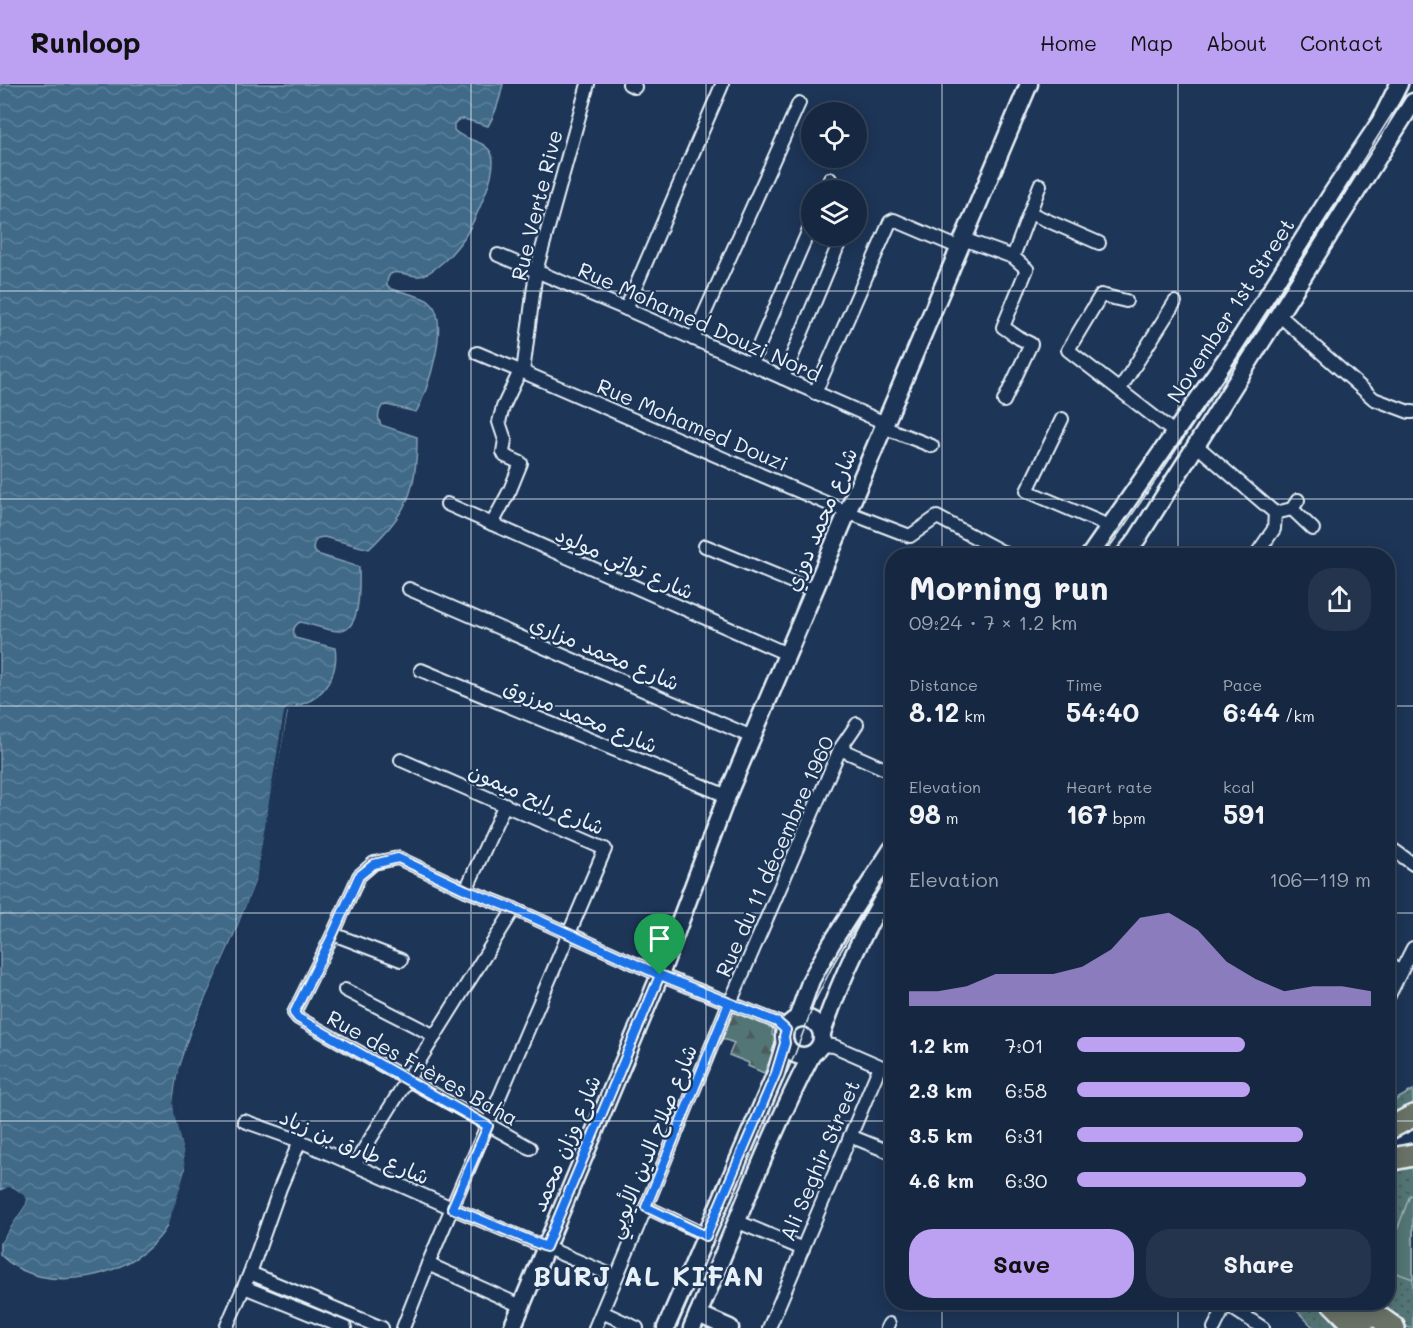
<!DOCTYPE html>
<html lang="en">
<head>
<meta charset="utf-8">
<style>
  body { margin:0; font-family:Mali,"Playpen Sans Arabic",sans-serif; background:#23344c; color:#f1f3f6; height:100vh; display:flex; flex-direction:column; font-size:22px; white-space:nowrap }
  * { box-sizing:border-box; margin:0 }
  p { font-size:20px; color:#9ea6b1 }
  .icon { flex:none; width:33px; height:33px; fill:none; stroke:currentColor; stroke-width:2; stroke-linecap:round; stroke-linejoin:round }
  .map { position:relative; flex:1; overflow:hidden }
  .sheet { position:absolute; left:885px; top:464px; width:510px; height:762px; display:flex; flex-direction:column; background:#162841; border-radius:24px; box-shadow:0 3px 15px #0003,0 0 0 2px #35445a }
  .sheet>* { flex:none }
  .fabs { position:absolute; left:801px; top:18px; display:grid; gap:12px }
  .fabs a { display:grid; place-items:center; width:66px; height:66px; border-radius:50%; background:#162841; box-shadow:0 3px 15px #0003,0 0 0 2px #35445a; font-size:30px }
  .pin { position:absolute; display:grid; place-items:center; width:51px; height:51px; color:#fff; margin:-62px -26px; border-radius:50% 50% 50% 0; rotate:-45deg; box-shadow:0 0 6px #0007 }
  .pin .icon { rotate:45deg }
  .round { display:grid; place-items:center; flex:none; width:63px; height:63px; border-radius:24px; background:#23344c }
  .head { display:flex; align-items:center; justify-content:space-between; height:102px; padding:0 24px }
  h1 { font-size:33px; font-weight:700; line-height:45px }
  .figures { display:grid; grid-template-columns:repeat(3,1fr); gap:9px; height:102px; padding:6px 24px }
  .figures div { display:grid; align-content:center }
  .figures b { font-size:26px; font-weight:700 }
  .figures small { font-size:16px; font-weight:400 }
  .figures p { font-size:16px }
  .chart { height:168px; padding:12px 24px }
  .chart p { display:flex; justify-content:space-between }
  .chart svg { width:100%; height:108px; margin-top:6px; fill:#bca0f2; opacity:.7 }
  .cta { display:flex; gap:12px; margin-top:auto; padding:12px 24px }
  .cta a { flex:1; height:69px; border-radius:24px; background:#bca0f2; color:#111; font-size:24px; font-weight:700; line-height:69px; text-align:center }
  .cta a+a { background:#23344c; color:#f1f3f6 }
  ul { padding:0 24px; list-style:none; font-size:20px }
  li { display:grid; grid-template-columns:96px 72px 1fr; align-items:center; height:45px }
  li i { height:15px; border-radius:8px; background:#bca0f2 }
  header { display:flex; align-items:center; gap:36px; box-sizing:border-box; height:84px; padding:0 30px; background:#bca0f2; color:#111 }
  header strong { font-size:28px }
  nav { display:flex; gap:33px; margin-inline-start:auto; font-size:21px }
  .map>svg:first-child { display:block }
</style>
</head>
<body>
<header>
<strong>Runloop</strong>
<nav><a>Home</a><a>Map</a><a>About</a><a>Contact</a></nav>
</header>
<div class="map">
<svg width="1413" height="1244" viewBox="0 0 1413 1244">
  <defs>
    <pattern id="grass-dots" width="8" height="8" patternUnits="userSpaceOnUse" patternTransform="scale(1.5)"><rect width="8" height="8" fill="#537474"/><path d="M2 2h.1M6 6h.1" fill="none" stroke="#4c5c5d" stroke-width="1.8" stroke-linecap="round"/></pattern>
    <pattern id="forest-firs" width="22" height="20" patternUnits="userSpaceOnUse" patternTransform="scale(1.5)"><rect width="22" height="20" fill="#537474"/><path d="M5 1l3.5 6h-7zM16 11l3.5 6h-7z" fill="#4c5c5d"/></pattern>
    <pattern id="water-waves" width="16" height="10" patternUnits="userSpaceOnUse" patternTransform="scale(1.5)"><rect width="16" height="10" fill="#406a88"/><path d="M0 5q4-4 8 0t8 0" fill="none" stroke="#5c809a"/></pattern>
  </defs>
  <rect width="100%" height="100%" fill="#1d3557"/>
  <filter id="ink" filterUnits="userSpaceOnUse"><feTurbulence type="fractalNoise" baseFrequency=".0167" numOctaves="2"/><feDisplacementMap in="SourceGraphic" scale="12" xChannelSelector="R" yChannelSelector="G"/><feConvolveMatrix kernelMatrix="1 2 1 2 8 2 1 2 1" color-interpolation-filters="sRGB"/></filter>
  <g filter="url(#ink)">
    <!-- grass -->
    <g fill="url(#grass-dots)" stroke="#9eb2b6" stroke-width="1.5">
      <path d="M1413,1006v16l-25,15v-17z"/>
      <path d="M1413,1080v164h-4l-23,-13 -17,-13h19v-134z"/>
      <path d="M1288,1218h29l22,26h-25z"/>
    </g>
    <!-- forest -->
    <path fill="url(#forest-firs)" stroke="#9eb2b6" stroke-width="1.5" d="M733,927l40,17 -1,7 8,4 -16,34 -16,-7 1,-3 -20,-8 5,-12 -13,-5z"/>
    <!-- pitch -->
    <path fill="#537474" stroke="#9eb2b6" stroke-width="1.5" d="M1410,1111l3,1v83l-25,-9v-15z"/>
    <!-- water -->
    <path fill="url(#water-waves)" stroke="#83a0b5" stroke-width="1.5" d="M0,0h503c-3,15 -7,29 -15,42l-24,-7 -6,1 -4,4v6c9,11 32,9 38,25 6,18 -18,67 -28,83 -6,8 -13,17 -21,24 -6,5 -16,14 -24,14 -12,1 -33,-13 -32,9l4,4c11,3 33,7 40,14 19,20 -3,88 -15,109l-29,-7 -5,1c-4,7 -5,12 -1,19l36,12c0,53 -9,75 -48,112l-45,-12 -6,1 -4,5 -1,6 4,5 42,13c0,16 3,61 -18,64 -10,1 -30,-7 -41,-9 -7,4 -8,9 -5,16l40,10c4,24 -10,49 -33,56 -5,2 -10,3 -14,4 -7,37 -14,74 -20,112 -4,20 -6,42 -13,62 -12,33 -26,65 -40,96 -14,30 -30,61 -37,94 -3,14 -6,29 -3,45 3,14 8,29 10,44 1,14 -11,53 -18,65 -28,51 -125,74 -167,28v-11l26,-39 1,-5 -13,-11 -12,1 -2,2z"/>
    <!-- pier -->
    <g fill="#1d3557">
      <path d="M295,622l4,2 -10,2 -2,3 -28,167 -23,59 -42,93 -13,38 -5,33 1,11 9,37 2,19 -8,29 -10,29 -3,-2 10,-28 8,-28 -2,-18 -9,-37 -1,-12 5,-33 13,-39 42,-93 23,-59 28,-167 4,-4z"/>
      <path d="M8,1103l6,1 11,8 2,3 -1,5 -26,39v-5l23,-35 -1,-5 -9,-7 -5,-1 -8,4v-3z"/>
    </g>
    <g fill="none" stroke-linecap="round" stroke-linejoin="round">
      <!-- street casing -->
      <g stroke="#e8f1f8" stroke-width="16">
        <g id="street">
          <path d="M629,0l6,3"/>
          <path d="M826,106l4,-11"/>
          <path d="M1030,129l69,30"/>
          <path d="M963,155l50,18 14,12 -24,58 16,11 12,6 -27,57"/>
          <path d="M498,171l128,54 259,114"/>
          <path d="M1013,173l27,-72"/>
          <path d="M1126,217l-25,-6 -33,55 107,83"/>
          <path d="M626,225l96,-224"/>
          <path d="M1279,231l95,84 35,13h4"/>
          <path d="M693,255l106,-236"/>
          <path d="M477,269l43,18"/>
          <path d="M751,280l61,-141"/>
          <path d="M523,288l324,140 63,24 27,-19 71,38"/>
          <path d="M523,288l13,-101 52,-187"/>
          <path d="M783,294l57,-137"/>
          <path d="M1120,305l55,-87"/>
          <path d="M815,309l75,-171 4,-2 66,28"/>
          <path d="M1062,335l-35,72 82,35"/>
          <path d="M883,343l49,19"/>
          <path d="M1196,361l79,68 17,-4 6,-9"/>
          <path d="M447,420l340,150"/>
          <path d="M1292,425l21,20"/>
          <path d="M492,440l18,-34 11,-27 -16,-7 -2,-4 2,-12 -6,-18 4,-15 17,-36 3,1"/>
          <path d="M705,462l109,45"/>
          <path d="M1256,471l18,-26 1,-16"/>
          <path d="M409,505l343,148"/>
          <path d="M421,586l306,126"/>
          <path d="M840,665l52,23"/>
          <path d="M401,676l204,89 -177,415 -25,64"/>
          <path d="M1388,762l25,18"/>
          <path d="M466,806l39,-86"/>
          <path d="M333,850l68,26"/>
          <path d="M1388,880l12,8"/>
          <path d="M345,906l90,46"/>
          <path d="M1388,913l25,-49"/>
          <path d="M730,919l110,-254 17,-25"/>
          <path d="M244,1037l56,20 152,67 164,69"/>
          <path d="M850,1052l42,17"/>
          <path d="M530,1064l-232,-130 -4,-5 39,-79 26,-58 15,-13 24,-5 68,32 48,19 146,66 117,47 9,8"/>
          <path d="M354,1081l160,-256"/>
          <path d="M646,1123l60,28"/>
          <path d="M736,1137l67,28"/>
          <path d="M428,1180l93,42"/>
          <path d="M250,1189l132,55"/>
          <path d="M244,1203l101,41"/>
          <path d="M1232,1218l3,8 28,18"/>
          <path d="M602,1228l35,16"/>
          <path d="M226,1244l24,-55 30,-85 20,-47"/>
          <path d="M595,1244l51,-121 83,-204"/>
          <path d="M769,1244l111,-262 -46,-20 -13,-1"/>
          <path d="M887,1244l2,-4"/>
          <path d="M1214,1244l13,-26"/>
        </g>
      </g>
      <!-- secondary casing -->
      <g stroke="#e8f1f8" stroke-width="21">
        <g id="secondary">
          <path d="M1090,471l152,-219 91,-144 47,-70 19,-38"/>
          <path d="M1124,471l13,-16 276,-437"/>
          <circle cx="803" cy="953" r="19"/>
          <path d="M797,935l14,-39 20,-36 61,-95"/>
          <path d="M822,949c18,-52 41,-102 70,-149"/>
          <path d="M698,1230l32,14"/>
          <path d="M512,1244l148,-353 67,-179 302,-712"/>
          <path d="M666,1244l110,-255 9,-30"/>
          <path d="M692,1244c40,-91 74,-186 120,-274"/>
        </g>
      </g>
      <!-- highway casing -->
      <g stroke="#e8f1f8" stroke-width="26">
        <g id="highway">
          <path d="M1388,1045l25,-13"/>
          <path d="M1388,1076l25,-5"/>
          <path d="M1332,1218l19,19 11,7"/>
          <path d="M1359,1218l15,12 20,14"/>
        </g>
      </g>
      <!-- street -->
      <use href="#street" stroke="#1d3557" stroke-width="12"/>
      <!-- secondary -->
      <use href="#secondary" stroke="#1d3557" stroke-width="16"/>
      <!-- highway -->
      <use href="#highway" stroke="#697266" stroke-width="21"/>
      <!-- tram -->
      <g stroke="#e8f1f8" stroke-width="1.5">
        <path d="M1104,471c105,-149 201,-304 299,-458l6,-13"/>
        <path d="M675,1244l120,-274 20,-53 20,-40 57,-96"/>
      </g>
    </g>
  </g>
  <g fill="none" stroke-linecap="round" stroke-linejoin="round" filter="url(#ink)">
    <!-- route casing -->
    <g stroke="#fff" stroke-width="12">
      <path id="route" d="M660,891l-146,-66 -48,-19 -68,-32 -24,6 -15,12 -26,58 -39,79 4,5 190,108 -36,82 94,39 114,-272 69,28 -83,204 60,29 70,-163 9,-30 -1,-7 2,-6 -9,-8 -117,-47"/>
    </g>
    <!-- route -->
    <use href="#route" stroke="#1a73e8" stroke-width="8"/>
  </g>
  <!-- grid -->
  <path fill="none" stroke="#e8f1f8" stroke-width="1.5" stroke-opacity="0.55" d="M236,0v1244M471,0v1244M706,0v1244M942,0v471M1178,0v471M0,207h1413M0,415h1413M0,622h892M1388,622h25M0,829h892M1388,829h25M0,1037h892M1388,1037h25M942,1218v26M1178,1218v26"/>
  <g text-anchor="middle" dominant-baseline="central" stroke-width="4.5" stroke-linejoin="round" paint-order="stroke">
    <!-- street labels -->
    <g font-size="21" fill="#e8f1f8" stroke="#1d3557">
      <text transform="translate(536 121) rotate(-76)">Rue Verte Rive</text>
      <text transform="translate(1230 226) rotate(-57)">November 1st Street</text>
      <text transform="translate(700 237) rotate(24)">Rue Mohamed Douzi Nord</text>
      <text transform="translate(693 340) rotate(23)">Rue Mohamed Douzi</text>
      <text transform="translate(820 435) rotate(-67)">شارع محمد دوزي</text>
      <text transform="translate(625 478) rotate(24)">شارع تواتي مولود</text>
      <text transform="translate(605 568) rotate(23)">شارع محمد مزاري</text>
      <text transform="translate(581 631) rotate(22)">شارع محمد مرزوق</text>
      <text transform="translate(537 714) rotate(24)">شارع رابح ميمون</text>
      <text transform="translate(774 772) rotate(-66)">Rue du 11 décembre 1960</text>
      <text transform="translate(423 983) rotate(29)">Rue des Frères Baha</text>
      <text transform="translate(651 1057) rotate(-68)">شارع صلاح الدين الأيوبي</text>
      <text transform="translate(565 1059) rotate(-67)">شارع وزان محمد</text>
      <text transform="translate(355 1062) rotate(23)">شارع طارق بن زياد</text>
      <text transform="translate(819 1076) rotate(-67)">Ali Seghir Street</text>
    </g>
    <!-- district labels -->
    <g font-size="27" font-weight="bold" letter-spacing="1.5" fill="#e8f1f8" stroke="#1d3557">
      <text x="649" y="1191">BURJ AL KIFAN</text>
    </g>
  </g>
</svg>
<div class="fabs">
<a><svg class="icon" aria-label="locate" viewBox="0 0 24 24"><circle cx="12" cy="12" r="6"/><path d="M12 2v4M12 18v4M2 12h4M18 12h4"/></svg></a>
<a><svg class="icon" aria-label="layers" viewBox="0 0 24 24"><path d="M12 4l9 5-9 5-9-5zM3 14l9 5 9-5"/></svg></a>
</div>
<div class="pin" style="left:660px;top:891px;background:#1e9e55"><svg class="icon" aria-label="arrive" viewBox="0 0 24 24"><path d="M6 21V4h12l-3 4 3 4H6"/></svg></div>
<section class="sheet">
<div class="head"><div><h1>Morning run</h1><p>09:24 · 7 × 1.2 km</p></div><a class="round"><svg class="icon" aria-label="share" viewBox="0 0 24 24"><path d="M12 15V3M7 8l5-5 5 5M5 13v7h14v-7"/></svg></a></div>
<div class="figures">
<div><p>Distance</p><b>8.12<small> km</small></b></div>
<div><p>Time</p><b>54:40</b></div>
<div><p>Pace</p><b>6:44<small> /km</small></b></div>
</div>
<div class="figures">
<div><p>Elevation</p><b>98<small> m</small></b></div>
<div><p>Heart rate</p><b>167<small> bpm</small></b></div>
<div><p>kcal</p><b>591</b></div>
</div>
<div class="chart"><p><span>Elevation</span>106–119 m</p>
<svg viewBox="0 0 160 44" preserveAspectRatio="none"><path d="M0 44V38L10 38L20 36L30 31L40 31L50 31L60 28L70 21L80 8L90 6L100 13L110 26L120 33L130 38L140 36L150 36L160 38V44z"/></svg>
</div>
<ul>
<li><b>1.2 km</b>7:01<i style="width:57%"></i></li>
<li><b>2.3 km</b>6:58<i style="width:59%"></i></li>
<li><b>3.5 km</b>6:31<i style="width:77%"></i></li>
<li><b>4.6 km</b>6:30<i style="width:78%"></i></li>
</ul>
<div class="cta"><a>Save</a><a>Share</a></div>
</section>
</div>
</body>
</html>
